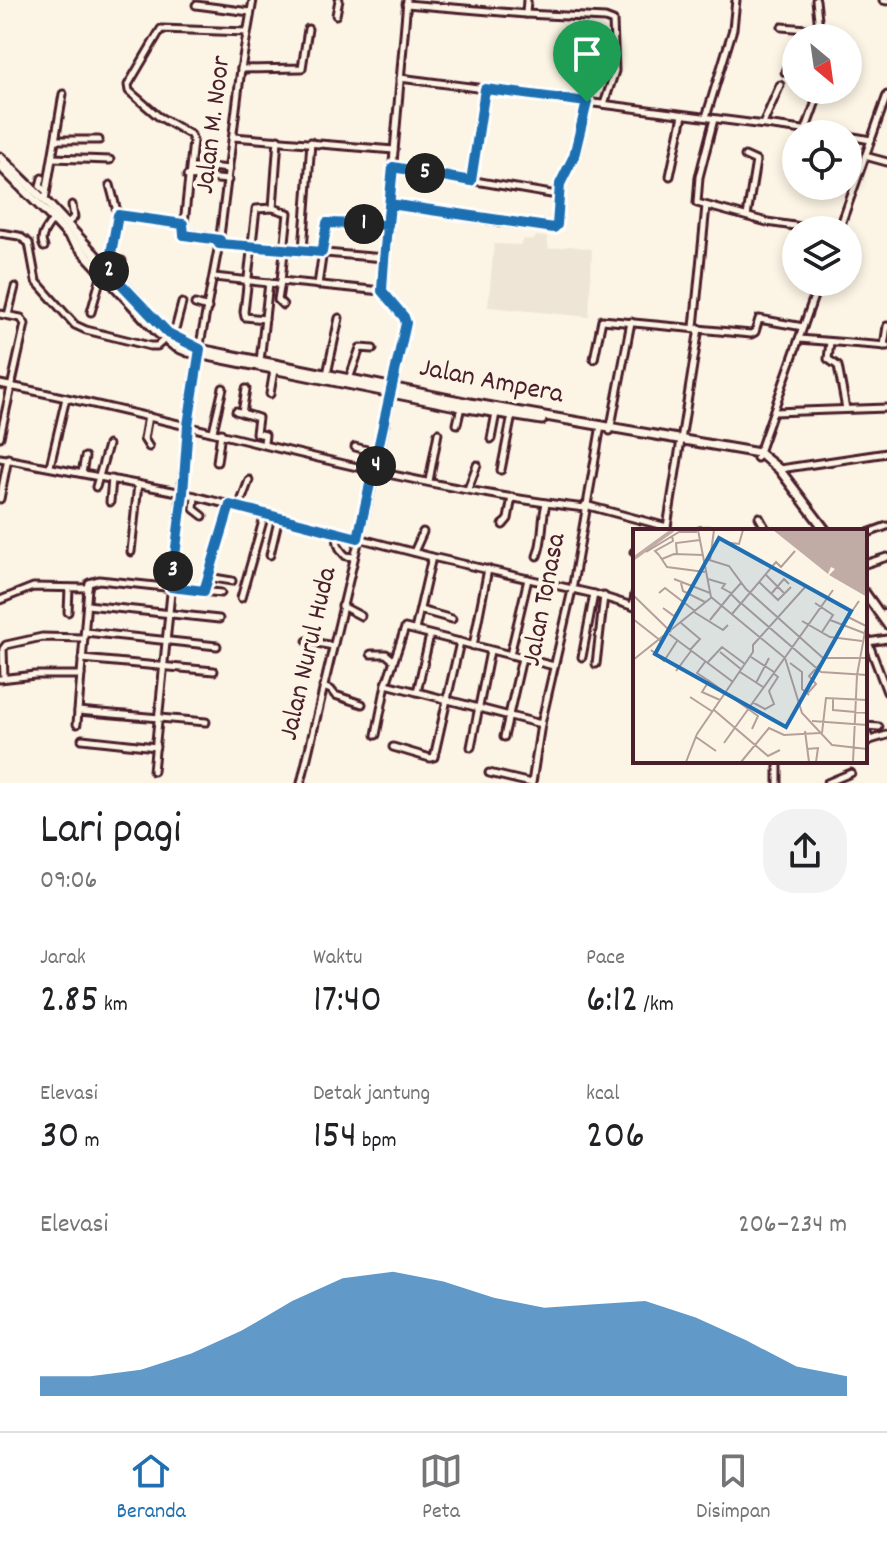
<!DOCTYPE html>
<html lang="id">
<head>
<meta charset="utf-8">
<style>
  body { margin:0; font-family:Dekko,sans-serif; background:#f2f2f2; color:#202124; height:100vh; display:flex; flex-direction:column; font-size:30px; white-space:nowrap }
  * { box-sizing:border-box; margin:0 }
  p { font-size:26px; color:#757577 }
  .icon { flex:none; width:44px; height:44px; fill:none; stroke:currentColor; stroke-width:2; stroke-linecap:round; stroke-linejoin:round }
  .map { position:relative; height:783px; overflow:hidden }
  .sheet { display:flex; flex-direction:column; background:#fff; flex:1 }
  .sheet>* { flex:none }
  .needle { width:52px; rotate:151deg }
  .tools { position:absolute; left:782px; top:24px; display:grid; gap:16px }
  .tools a { display:grid; place-items:center; width:80px; height:80px; border-radius:50%; background:#fff; box-shadow:0 4px 12px #0003; font-size:40px }
  .pin { position:absolute; display:grid; place-items:center; width:68px; height:68px; color:#fff; margin:-82px -34px; border-radius:50% 50% 50% 0; rotate:-45deg; box-shadow:0 0 8px #0007 }
  .pin .icon { rotate:45deg }
  .km { position:absolute; width:40px; height:40px; margin:-20px; border-radius:50%; background:#222; color:#fff; font-size:22px; line-height:40px; text-align:center }
  .round { display:grid; place-items:center; flex:none; width:84px; height:84px; border-radius:32px; background:#f2f2f2 }
  .summary { display:flex; align-items:center; justify-content:space-between; height:136px; padding:0 40px }
  h1 { font-size:44px; font-weight:600; line-height:60px }
  .metrics { display:grid; grid-template-columns:repeat(3,1fr); gap:12px; height:136px; padding:8px 40px }
  .metrics div { display:grid; align-content:center }
  .metrics b { font-size:40px; font-weight:600 }
  .metrics small { font-size:22px; font-weight:400 }
  .metrics p { font-size:22px }
  .chart { height:224px; padding:16px 40px }
  .chart p { display:flex; justify-content:space-between }
  .chart svg { width:100%; height:144px; margin-top:8px; fill:#1f6fb2; opacity:.7 }
  .tabs { display:flex; justify-content:space-around; align-items:center; height:112px; border-top:2px solid #e0e0e0; background:#fff; font-size:22px; color:#757577 }
  .tabs a { display:grid; justify-items:center; gap:4px }
  .tabs .selected { color:#1f6fb2 }
  .map>svg:first-child { display:block }
</style>
</head>
<body>
<div class="map">
<svg width="887" height="783" viewBox="0 0 887 783">
  <rect width="100%" height="100%" fill="#fcf5e5"/>
  <filter id="ink" filterUnits="userSpaceOnUse"><feTurbulence type="fractalNoise" baseFrequency=".0125" numOctaves="2"/><feDisplacementMap in="SourceGraphic" scale="16" xChannelSelector="R" yChannelSelector="G"/><feConvolveMatrix kernelMatrix="1 2 1 2 8 2 1 2 1" color-interpolation-filters="sRGB"/></filter>
  <g filter="url(#ink)">
    <!-- built -->
    <path fill="#eee5d7" d="M536,236l11,1 2,12 21,-3 22,3 -3,68 -101,-10 6,-63 26,1 4,-6 10,1z"/>
    <g fill="none" stroke-linecap="round" stroke-linejoin="round">
      <!-- minor casing -->
      <g stroke="#4a1f2b" stroke-width="11">
        <g id="minor">
          <path d="M816,0l4,38"/>
          <path d="M883,0l4,1"/>
          <path d="M406,4l120,10 1,-14"/>
          <path d="M196,5l54,7"/>
          <path d="M526,14l79,4 8,3 2,50 -11,33"/>
          <path d="M336,15l3,-15"/>
          <path d="M782,27l37,3"/>
          <path d="M241,69l61,-1 6,-39"/>
          <path d="M785,72l5,-13 6,-1"/>
          <path d="M400,78l434,56"/>
          <path d="M706,117l27,-88 3,-29"/>
          <path d="M714,119l-15,58 -2,26 70,19 55,8"/>
          <path d="M763,124l17,-39"/>
          <path d="M806,129l14,-39"/>
          <path d="M848,136l23,4"/>
          <path d="M233,137l161,13"/>
          <path d="M278,139l-5,69 15,5 -7,68 -3,19 5,5"/>
          <path d="M57,140h42"/>
          <path d="M745,156l11,5 -9,55"/>
          <path d="M865,156l22,6"/>
          <path d="M53,158l57,2"/>
          <path d="M209,167l20,2"/>
          <path d="M393,167l164,28"/>
          <path d="M187,176l41,4"/>
          <path d="M670,176l13,-61"/>
          <path d="M42,178l-2,8 6,5"/>
          <path d="M471,181l14,-92"/>
          <path d="M45,200l18,-106"/>
          <path d="M390,204l119,19 47,4 4,-43 14,-28 13,-54"/>
          <path d="M118,215l65,9"/>
          <path d="M67,224l7,-7 -2,-12"/>
          <path d="M839,230l48,-135"/>
          <path d="M0,233l19,3 10,7 7,38 39,44 11,5 64,16h7l8,-7"/>
          <path d="M220,240l-37,-7 10,-92 -2,-6 -33,-19 -29,-25 -1,-6 33,-56 86,3"/>
          <path d="M219,244l165,14"/>
          <path d="M44,247c-6,-11 4,-19 9,-28"/>
          <path d="M303,250l8,-108"/>
          <path d="M110,259l12,2"/>
          <path d="M108,269l10,-54 -8,-30"/>
          <path d="M214,277l64,7"/>
          <path d="M281,281l101,10"/>
          <path d="M318,285l9,-62 60,2"/>
          <path d="M195,304l13,4"/>
          <path d="M91,312l11,-39"/>
          <path d="M0,314l21,4 4,6 -25,113"/>
          <path d="M8,315l7,-28"/>
          <path d="M265,319l-20,-2 -1,-5 12,-103 17,-1"/>
          <path d="M694,327l12,-121"/>
          <path d="M169,334l7,-8 6,-23"/>
          <path d="M799,339l88,7"/>
          <path d="M830,342l-2,17 10,7 8,43"/>
          <path d="M884,346l3,-20"/>
          <path d="M594,359l8,-39 149,14 4,-2 4,-13 44,8"/>
          <path d="M260,361l9,-78"/>
          <path d="M327,374l12,-56"/>
          <path d="M349,379l11,-31 13,1"/>
          <path d="M0,384c195,38 387,101 585,124"/>
          <path d="M270,394l4,-24"/>
          <path d="M236,411l22,7 -2,15 9,2 -1,8"/>
          <path d="M774,412l113,-4"/>
          <path d="M242,413l4,-24"/>
          <path d="M148,416l-4,23 5,8"/>
          <path d="M457,424l4,-17"/>
          <path d="M213,431l10,-43"/>
          <path d="M610,431l21,-109"/>
          <path d="M491,439l5,-26"/>
          <path d="M355,447l24,6"/>
          <path d="M0,458l183,35 249,64 162,37 41,13"/>
          <path d="M757,458l62,-176"/>
          <path d="M217,462l4,-29"/>
          <path d="M50,466l16,-68"/>
          <path d="M780,469l107,-16"/>
          <path d="M501,470l11,-55"/>
          <path d="M82,473l3,-16"/>
          <path d="M429,481l9,-48"/>
          <path d="M96,487l12,-42"/>
          <path d="M468,489l9,-24"/>
          <path d="M195,496l-1,13 9,7"/>
          <path d="M0,499l8,-41"/>
          <path d="M110,502l2,-23"/>
          <path d="M585,505l82,22 -1,4"/>
          <path d="M239,507l10,-27"/>
          <path d="M759,517l8,14"/>
          <path d="M503,525l5,-6 4,-22"/>
          <path d="M667,527l32,-199"/>
          <path d="M700,531h26"/>
          <path d="M338,532c-2,10 0,17 8,24l7,1"/>
          <path d="M865,534l22,-8"/>
          <path d="M131,552l7,-68"/>
          <path d="M414,552l9,-20"/>
          <path d="M634,552h1"/>
          <path d="M270,555l9,-38"/>
          <path d="M537,556c7,-17 4,-35 9,-52"/>
          <path d="M865,564l22,-7"/>
          <path d="M208,577l24,4"/>
          <path d="M88,588l-10,123 128,11"/>
          <path d="M88,588l1,-5 10,-3 122,13"/>
          <path d="M204,591l26,-86"/>
          <path d="M241,598l24,-84"/>
          <path d="M0,600l33,-13 55,1"/>
          <path d="M87,605l132,14"/>
          <path d="M342,606l19,10"/>
          <path d="M633,606l2,-12"/>
          <path d="M420,610l32,9"/>
          <path d="M68,612l1,-24"/>
          <path d="M885,613l2,-1"/>
          <path d="M415,630l17,-73"/>
          <path d="M85,632l132,14"/>
          <path d="M307,641l26,5"/>
          <path d="M868,642l19,50"/>
          <path d="M868,642l19,-3"/>
          <path d="M473,646l15,-77"/>
          <path d="M371,654h15l7,6"/>
          <path d="M510,655l18,-76"/>
          <path d="M582,657l12,-63"/>
          <path d="M82,659l132,12"/>
          <path d="M596,664l8,-68"/>
          <path d="M4,678l-1,-29 3,-4 36,-8 41,1"/>
          <path d="M0,679l35,-4h46"/>
          <path d="M386,684l155,40"/>
          <path d="M323,687l8,3 4,5 27,9"/>
          <path d="M417,692l13,-57"/>
          <path d="M77,724l1,-13"/>
          <path d="M865,726l14,1"/>
          <path d="M865,729l5,11 -5,3"/>
          <path d="M376,735l10,-51 19,-56 149,38"/>
          <path d="M504,737l18,-79"/>
          <path d="M82,739l74,8"/>
          <path d="M870,740l17,-5"/>
          <path d="M393,747l37,11 4,-1 26,-115"/>
          <path d="M471,747l19,-96"/>
          <path d="M778,761v22"/>
          <path d="M153,771l35,-346 10,-70 21,-111 22,-175 12,-69"/>
          <path d="M489,773l42,10"/>
          <path d="M301,783l74,-312 30,-143 -1,-11 -22,-26 25,-291"/>
          <path d="M532,783l9,-59 31,-134 29,-165"/>
          <path d="M827,783l24,-10"/>
        </g>
      </g>
      <!-- major casing -->
      <g stroke="#4a1f2b" stroke-width="13">
        <g id="major">
          <path d="M0,157l49,48 115,124 14,11 22,9 270,54 289,50 20,16 47,62"/>
          <path d="M0,166l53,53 104,113 17,14 14,6 273,55 81,13"/>
          <path d="M865,593l22,31"/>
        </g>
      </g>
      <!-- minor -->
      <use href="#minor" stroke="#fcf5e5" stroke-width="5"/>
      <!-- major -->
      <use href="#major" stroke="#fcf5e5" stroke-width="7"/>
    </g>
  </g>
  <g fill="none" stroke-linecap="round" stroke-linejoin="round" filter="url(#ink)">
    <!-- route casing -->
    <g stroke="#fff" stroke-width="16">
      <path id="route" d="M587,102l-13,54 -14,28 -3,41 -3,3 -164,-24 -2,21 -61,-2 -5,29 -103,-8 1,-4 -36,-5 -1,-11 -65,-9 -10,55 60,63 32,16 -12,76 -5,68 -12,94 33,4 26,-86 128,33 48,-215 -2,-6 -22,-26c2,-41 7,-83 11,-124l78,14 14,-92 102,13"/>
    </g>
    <!-- route -->
    <use href="#route" stroke="#1f6fb2" stroke-width="10"/>
  </g>
  <g text-anchor="middle" dominant-baseline="central" stroke-width="8" stroke-linejoin="round" paint-order="stroke">
    <!-- street labels -->
    <g font-size="28" fill="#4a1f2b" stroke="#fcf5e5">
      <text transform="translate(215 125) rotate(-83)">Jalan M. Noor</text>
      <text transform="translate(491 383) rotate(11)">Jalan Ampera</text>
      <text transform="translate(546 600) rotate(-79)">Jalan Tonasa</text>
      <text transform="translate(310 654) rotate(-77)">Jalan Nurul Huda</text>
    </g>
  </g>
  <!-- overview -->
  <g transform="translate(633 529)">
    <rect width="234" height="234" fill="#fcf5e5"/>
    <path d="M140,1h94v67l-38,-22 6,-6 -4,-2 -3,7z" fill="#c0aca5"/>
    <path fill="none" stroke="#c0aca5" stroke-width="4" d="M0,30l40,-29"/>
    <path fill="none" stroke="#b59f9b" stroke-width="2" d="M65,1l13,67 74,61 17,55 30,32 35,4M91,13l15,2 4,-14M13,23l33,-20h18M44,25l-1,-11 24,-3M26,26l8,12 38,5M26,26l-4,-4 18,-10 -1,-5M29,30l12,-5 29,1M73,30l23,7 17,23 77,69h44M77,31l4,-30M133,46l19,19M41,50l36,14M75,50l17,5 -3,4 9,5M126,53l19,18 13,-13M48,54l2,8 22,11M108,54l-10,11 10,10M26,64l6,-5 30,23M138,65l13,-15 5,5M0,66l38,37M226,72l-11,16 18,9M108,74l80,69 46,3M182,74l18,12 -11,17M30,79l11,8 10,-13M61,83l29,18 5,-5M99,85l44,-52 5,5 14,-16M0,90l28,22M77,91l21,-26M197,91l34,13M169,92l28,16 32,4M48,94l19,16 -10,11M36,105l64,48M18,121l13,11 13,-20M87,123l22,18M118,128l23,15M0,131l79,-63M72,133l-8,11 12,8M75,133l14,-15 23,17M157,134l12,9v17l7,6M43,142l15,-20M107,143l23,15M123,154l13,-25M93,164l32,23 -6,13M174,165l9,-10 -7,-8 15,-16M57,168l23,15M200,169v12l34,3M87,171l-18,-8 7,-11 17,12M119,173l13,7 9,-5 -5,-13 9,-14 -5,-4M81,181l54,46 12,-6M179,192l55,4M172,202l4,31M189,204l4,-35 41,2M63,208l20,14M91,214l109,-153M174,220l11,-1 -2,14M53,233l11,-28 56,-82v-7l53,-59M108,233l28,-34 15,7 36,-2M220,233l4,-87 10,-54"/>
    <path fill="#1f6fb2" fill-opacity="0.15" stroke="#1f6fb2" stroke-width="4" d="M86,9l132,73 -65,116 -131,-73z"/>
    <rect width="234" height="234" fill="none" stroke="#4a1f2b" stroke-width="4"/>
  </g>
</svg>
<div class="tools">
<a><svg class="needle" viewBox="-14 -14 28 28"><path d="M0-13l5 13h-10z" fill="#e53935"/><path d="M0 13l5-13h-10z" fill="#757577"/></svg></a>
<a><svg class="icon" aria-label="locate" viewBox="0 0 24 24"><circle cx="12" cy="12" r="6"/><path d="M12 2v4M12 18v4M2 12h4M18 12h4"/></svg></a>
<a><svg class="icon" aria-label="layers" viewBox="0 0 24 24"><path d="M12 4l9 5-9 5-9-5zM3 14l9 5 9-5"/></svg></a>
</div>
<div class="pin" style="left:587px;top:102px;background:#1e9e55"><svg class="icon" aria-label="arrive" viewBox="0 0 24 24"><path d="M6 21V4h12l-3 4 3 4H6"/></svg></div>
<b class="km" style="left:364px;top:224px">1</b>
<b class="km" style="left:109px;top:271px">2</b>
<b class="km" style="left:173px;top:571px">3</b>
<b class="km" style="left:376px;top:466px">4</b>
<b class="km" style="left:425px;top:173px">5</b>
</div>
<section class="sheet">
<div class="summary"><div><h1>Lari pagi</h1><p>09:06</p></div><a class="round"><svg class="icon" aria-label="share" viewBox="0 0 24 24"><path d="M12 15V3M7 8l5-5 5 5M5 13v7h14v-7"/></svg></a></div>
<div class="metrics">
<div><p>Jarak</p><b>2.85<small> km</small></b></div>
<div><p>Waktu</p><b>17:40</b></div>
<div><p>Pace</p><b>6:12<small> /km</small></b></div>
</div>
<div class="metrics">
<div><p>Elevasi</p><b>30<small> m</small></b></div>
<div><p>Detak jantung</p><b>154<small> bpm</small></b></div>
<div><p>kcal</p><b>206</b></div>
</div>
<div class="chart"><p><span>Elevasi</span>206–234 m</p>
<svg viewBox="0 0 160 44" preserveAspectRatio="none"><path d="M0 44V38L10 38L20 36L30 31L40 24L50 15L60 8L70 6L80 9L90 14L100 17L110 16L120 15L130 20L140 27L150 35L160 38V44z"/></svg>
</div>
</section>
<nav class="tabs">
<a class="selected"><svg class="icon" aria-label="home" viewBox="0 0 24 24"><path d="M3 11l9-7 9 7M6 9v11h12V9"/></svg>Beranda</a>
<a><svg class="icon" aria-label="map" viewBox="0 0 24 24"><path d="M3 6l6-2 6 2 6-2v14l-6 2-6-2-6 2zM9 4v14M15 6v14"/></svg>Peta</a>
<a><svg class="icon" aria-label="saved" viewBox="0 0 24 24"><path d="M7 4h10v16l-5-4-5 4z"/></svg>Disimpan</a>
</nav>
</body>
</html>
